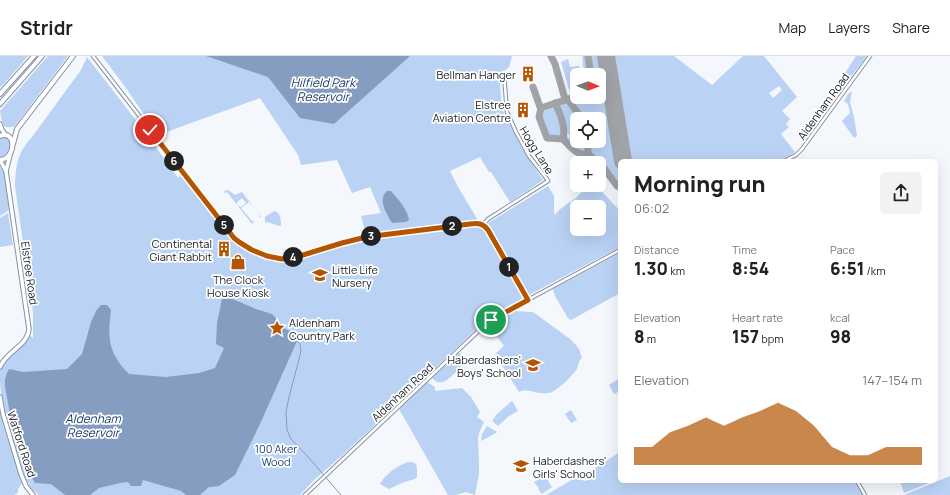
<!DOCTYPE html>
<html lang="en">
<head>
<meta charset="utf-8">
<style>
  body { margin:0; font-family:Manrope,sans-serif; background:#f2f2f2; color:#222; height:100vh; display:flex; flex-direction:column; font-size:15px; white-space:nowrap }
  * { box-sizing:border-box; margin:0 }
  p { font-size:13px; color:#767676 }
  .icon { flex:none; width:22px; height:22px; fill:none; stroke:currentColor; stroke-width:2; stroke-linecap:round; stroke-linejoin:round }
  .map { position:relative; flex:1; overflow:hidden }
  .drawer { position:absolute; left:618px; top:103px; width:320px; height:324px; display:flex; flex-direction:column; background:#fff; border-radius:6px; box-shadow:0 4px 16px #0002 }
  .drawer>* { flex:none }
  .needle { width:26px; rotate:91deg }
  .fabs { position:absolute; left:570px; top:12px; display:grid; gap:8px }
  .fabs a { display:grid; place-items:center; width:36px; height:36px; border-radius:6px; background:#fff; box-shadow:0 4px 16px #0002; font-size:20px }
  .pin { position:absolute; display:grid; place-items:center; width:34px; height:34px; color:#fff; margin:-17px; border:2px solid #fff; border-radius:50%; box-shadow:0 1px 4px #0007 }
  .km { position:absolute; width:20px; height:20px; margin:-10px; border-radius:50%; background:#222; color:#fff; font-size:11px; line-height:20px; text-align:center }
  .round { display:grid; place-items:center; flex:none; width:42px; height:42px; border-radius:6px; background:#f2f2f2 }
  .head { display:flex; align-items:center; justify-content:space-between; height:68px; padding:0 16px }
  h1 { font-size:22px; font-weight:800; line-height:30px }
  .figures { display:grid; grid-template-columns:repeat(3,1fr); gap:6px; height:68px; padding:4px 16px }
  .figures div { display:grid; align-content:center }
  .figures b { font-size:17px; font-weight:800 }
  .figures small { font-size:11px; font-weight:400 }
  .figures p { font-size:11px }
  .chart { height:112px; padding:8px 16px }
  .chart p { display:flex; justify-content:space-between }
  .chart svg { width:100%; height:72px; margin-top:4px; fill:#b35501; opacity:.7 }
  header { display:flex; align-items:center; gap:24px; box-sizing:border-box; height:56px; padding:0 20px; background:#fff; border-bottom:1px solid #e0e0e0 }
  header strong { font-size:19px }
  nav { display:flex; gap:22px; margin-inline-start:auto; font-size:14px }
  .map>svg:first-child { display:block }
</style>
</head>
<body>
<header>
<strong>Stridr</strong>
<nav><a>Map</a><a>Layers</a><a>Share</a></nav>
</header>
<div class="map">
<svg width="950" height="439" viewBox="0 0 950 439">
  <rect width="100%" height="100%" fill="#f4f7fb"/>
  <!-- green -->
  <g fill="#bad2f4" fill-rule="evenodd">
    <path d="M0,0h28l-26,30 -2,1z"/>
    <path d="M48,0h20l-53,70c-14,5 -13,-5 -15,-15z"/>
    <path d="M102,0h410l-3,11 -6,5h-4l3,37 9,18 12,23 20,30 -33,22 -19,-30h-2l-9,-15 -30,14 8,16 21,35 -54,5 -59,7 -5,-18 20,-3 -11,-26 -18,6 -15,-33 -36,5 -3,-10 -38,-57 -102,37 -32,-47zM391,135l16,22 -20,1 -4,-11z"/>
    <path d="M582,0h17l4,24 -1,4 -3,2v-11h-12l-3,-3z"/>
    <path d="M612,0h62l38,29 31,-29h21l33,41 -15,14 8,8 -4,5 3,3 -8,7 14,18 -16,9h-150zM779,30l3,4 -9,8 -4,-5z"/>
    <path d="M856,0h11l-18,23 -5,-4z"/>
    <path d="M87,1l58,75 33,46 4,-4 54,69 10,7 16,7 19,3h6l20,-5 31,-10 23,-6 18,-3 96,-11 6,1 3,3 41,69 -40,23 -137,129 -35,31 -13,14h-261l-7,-6 -7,-11 -7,-18 -16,-56 -2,-21v-12l3,-8 22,-21 5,-7 3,3v-26l-18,-126c1,-21 2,-33 17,-49l49,-67z"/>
    <path d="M568,3l2,8 9,-1 1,6c-4,5 -6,16 -4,22l-5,2 -10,-34z"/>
    <path d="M603,33h1l1,2 15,91 -2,3 -17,-23 -10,-7 -2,-5 -1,-9h11v-22h-15l-13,-18 10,-4h18v-7z"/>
    <path d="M852,35l-2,11 4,15 3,19 -3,2 -12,-17 8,-8 -2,-9 -4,-3 4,-7z"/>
    <path d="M567,46l3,1 11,16h-4v22h9v11l-1,1c-9,-1 -16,-8 -21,-16l3,-1 2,2 1,-2 -4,-4 -4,-18 -4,-8z"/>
    <path d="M555,51l4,8 4,18 -2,2 -12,1 -7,-18 2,-7z"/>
    <path d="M3,81c11,1 7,11 3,18l-5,2h-1v-19z"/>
    <path d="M0,111l1,1 3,5 5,37 -9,6z"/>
    <path d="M588,129h8l24,26v36l-91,48 -41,-72 60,-37 6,10v16l1,3 4,-5 18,-13zM577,151h22v22h-22z"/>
    <path d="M226,134h2l7,5 7,-3 19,25 -1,1 -1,-2 1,-1 -11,-13 -8,6 11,13h1l1,1 -2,2 -14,-18h1l2,1 5,-4 -4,-5 -5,4v3l-10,-13 -2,1 -1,-1z"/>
    <path d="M274,155c6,1 7,8 7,14l-1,1 -13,-4 -1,1 -1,-1v-5z"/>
    <path d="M8,157l5,32 -13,2v-29z"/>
    <path d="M620,197v40l-49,27 -3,-2 -13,-22 -2,-7z"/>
    <path d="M512,255l21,1 37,27 5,5 4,5 3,9c-4,3 -3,6 -5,11 -5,7 -17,19 -25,23 -12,5 -23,-5 -33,0l-24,-38 9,-8 -16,-21z"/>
    <path d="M459,297l6,4 1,3 -2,3c-8,8 -21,28 -32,15z"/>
    <path d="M620,322v13l-6,3 -5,-9z"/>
    <path d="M427,326l8,5v4l27,-3 9,9 9,15 -3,5 7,5 -5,11 -1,5 1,25v11l-4,21 -9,-3 -10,3h-8l-49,-86z"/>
    <path d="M512,345l6,10 -9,5 -11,10 -6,-5 5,-7z"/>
    <path d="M571,354l6,10 -6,3 -6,-9z"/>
    <path d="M0,355l5,19 17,53 -4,6v4l-4,2h-14z"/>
    <path d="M487,370l10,6 -10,6 -6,3 1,-7z"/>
    <path d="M620,396v29h235l8,14h-317l29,-17 10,3 3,-1 -2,-6z"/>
    <path d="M408,406h4l4,2 1,5v8l-2,2 -11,3 -15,7 -9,-5c5,-10 17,-18 28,-22z"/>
    <path d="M545,420l7,11 -10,7 -4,-5 1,-1 -1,-1 -4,-5z"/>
    <path d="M950,420v19h-46z"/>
    <path d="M900,425h34l-30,12z"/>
  </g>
  <!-- water -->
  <g fill="#849dc1">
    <path d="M206,0h204l-76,68 -34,-6 -32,-41z"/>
    <path d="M387,135h4c7,8 17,19 18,29l-3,2 -14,1c-5,-9 -15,-23 -5,-32z"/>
    <path d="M228,241l28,12 16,5 5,5 4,8 14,6 1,4 2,2 -38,85 -25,51 -16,11 -10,1 -9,8h-14l-5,-4 -38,-11 -2,6h-10l-3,-4 -8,1 -21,5 -9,7h-25l-14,-11 -16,-1 -8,-14 -3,-30 -6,-12 -6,-7 -2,-6 -5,-27v-8l2,-6 2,-4 14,3 44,-3 15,-15 9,-32 5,-11 5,-6h6l4,5c-2,17 -4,34 6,49 3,6 8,11 12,15l37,3 33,-4 16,-5 9,-20 -8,-4 1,-21 5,-24z"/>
  </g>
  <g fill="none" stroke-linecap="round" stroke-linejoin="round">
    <!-- stream -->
    <path stroke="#849dc1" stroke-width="1" d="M297,285l3,3 1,7 -3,12 -9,34 -3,15 1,18 4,9 17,18 33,38"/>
    <!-- taxiway -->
    <g stroke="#a0a3a8" stroke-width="7">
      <path d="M551,0l4,8 10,35 4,2 13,18"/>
      <path d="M588,0l3,19"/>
      <path d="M605,30l3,-4 1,-5"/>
      <path d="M533,31l7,20 1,1 -2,9 8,21 16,1c9,10 12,15 26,16"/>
      <path d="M599,32c5,-2 9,-4 12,2"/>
      <path d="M555,47c5,10 11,25 8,36"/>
      <path d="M541,52l36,-12"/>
      <path d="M587,85l1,10 1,4 12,9 16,22 3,1"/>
    </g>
    <!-- runway -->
    <path stroke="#a0a3a8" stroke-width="18" d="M606,0l17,105"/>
    <!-- minor casing -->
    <g stroke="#8491a4" stroke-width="4.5">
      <g id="minor">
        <path d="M93,0l141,182 10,8 15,8 8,2 15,3 21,-4 39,-12 24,-6 104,-13c9,-1 13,-1 18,7l40,69"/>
        <path d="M784,105l12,-6 6,-6 68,-93"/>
        <path d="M483,169l5,-6 60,-38 -1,-2 -18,-23 -13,-24 -9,-20 -3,-37"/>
        <path d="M857,425l8,14"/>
        <path d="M305,439l182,-172 11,-7 122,-66"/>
      </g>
    </g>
    <!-- major casing -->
    <g stroke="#8491a4" stroke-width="5.5">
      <g id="major">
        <path d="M0,68l2,6 3,4"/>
        <path d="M0,104l6,11 23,158c-2,18 -23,22 -29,38"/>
        <path d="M6,115l4,-16"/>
        <path d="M0,341l3,17 18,60 5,12 7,9"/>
      </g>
    </g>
    <!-- highway casing -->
    <g stroke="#8491a4" stroke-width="6">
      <g id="highway">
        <path d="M0,38l34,-38"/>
        <path d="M0,48l42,-48"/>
        <path d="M0,80c16,-7 17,22 0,24"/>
        <path d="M13,88l4,-15 56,-73"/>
      </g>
    </g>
    <!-- minor -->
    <use href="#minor" stroke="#fff" stroke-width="2.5"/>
    <!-- major -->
    <use href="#major" stroke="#fff" stroke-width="3.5"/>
    <!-- highway -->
    <use href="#highway" stroke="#fff" stroke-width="4"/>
  </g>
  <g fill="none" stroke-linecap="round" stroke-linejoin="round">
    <!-- route casing -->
    <g stroke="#fff" stroke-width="8">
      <path id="route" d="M150,74l84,108 5,4 13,8 15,6 15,3 21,-4 39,-12 24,-6 104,-13c8,-1 13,-1 18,6l40,70 -37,20"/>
    </g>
    <!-- route -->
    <use href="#route" stroke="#b35501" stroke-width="5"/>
  </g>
  <!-- icons -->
  <defs>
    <g id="building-bare" transform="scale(1.2)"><path d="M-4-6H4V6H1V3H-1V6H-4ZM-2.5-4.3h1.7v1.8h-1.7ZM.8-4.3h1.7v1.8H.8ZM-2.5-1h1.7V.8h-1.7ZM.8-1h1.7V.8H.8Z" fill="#b35501" stroke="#fff" stroke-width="2.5" paint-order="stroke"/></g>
    <g id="shop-bare" transform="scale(1.2)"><path d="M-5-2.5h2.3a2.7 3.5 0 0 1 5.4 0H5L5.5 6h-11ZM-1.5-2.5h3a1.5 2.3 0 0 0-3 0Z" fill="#b35501" stroke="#fff" stroke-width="2.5" paint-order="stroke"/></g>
    <g id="school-bare" transform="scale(1.2)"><path d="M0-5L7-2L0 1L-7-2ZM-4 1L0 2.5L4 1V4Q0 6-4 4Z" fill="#b35501" stroke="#fff" stroke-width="2.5" paint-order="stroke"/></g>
    <g id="sight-bare" transform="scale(1.2)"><path d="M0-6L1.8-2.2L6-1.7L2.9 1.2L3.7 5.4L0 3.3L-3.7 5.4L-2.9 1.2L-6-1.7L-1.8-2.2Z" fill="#b35501" stroke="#fff" stroke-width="2.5" paint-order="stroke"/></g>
  </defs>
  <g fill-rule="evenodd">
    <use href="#building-bare" x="528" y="18"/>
    <use href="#building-bare" x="523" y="54"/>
    <use href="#building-bare" x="224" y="193"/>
    <use href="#shop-bare" x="238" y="206"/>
    <use href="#school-bare" x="320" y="219"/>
    <use href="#sight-bare" x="277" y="272"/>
    <use href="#school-bare" x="533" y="309"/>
    <use href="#school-bare" x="521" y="410"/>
  </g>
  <g text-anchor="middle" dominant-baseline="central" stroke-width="3.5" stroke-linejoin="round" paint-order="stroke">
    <!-- poi labels -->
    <g font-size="11" fill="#171c23" stroke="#fff" text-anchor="end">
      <text x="516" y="18">Bellman Hanger</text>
      <text x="511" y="48">Elstree<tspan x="511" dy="13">Aviation Centre</tspan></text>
      <text x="212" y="187">Continental<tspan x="212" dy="13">Giant Rabbit</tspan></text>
      <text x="332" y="213" text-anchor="start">Little Life<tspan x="332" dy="13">Nursery</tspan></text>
      <text x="238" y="223" text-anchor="middle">The Clock<tspan x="238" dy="13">House Kiosk</tspan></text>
      <text x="289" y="266" text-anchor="start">Aldenham<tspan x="289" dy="13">Country Park</tspan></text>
      <text x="521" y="303">Haberdashers'<tspan x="521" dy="13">Boys' School</tspan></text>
      <text x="533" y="404" text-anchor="start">Haberdashers'<tspan x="533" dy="13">Girls' School</tspan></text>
    </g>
    <!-- street labels -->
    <g font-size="11" fill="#171c23" stroke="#fff">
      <text transform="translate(823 50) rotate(-54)">Aldenham Road</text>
      <text transform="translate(537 94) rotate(58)">Hogg Lane</text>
      <text transform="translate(30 217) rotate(82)">Elstree Road</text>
      <text transform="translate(402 336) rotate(-43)">Aldenham Road</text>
      <text transform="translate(22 388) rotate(72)">Watford Road</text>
    </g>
    <!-- park labels -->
    <g font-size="11" fill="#204170" stroke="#fff">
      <text x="276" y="392">100 Aker<tspan x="276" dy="13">Wood</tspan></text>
    </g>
    <!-- water labels -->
    <g font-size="12" font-style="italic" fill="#1a3b69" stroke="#fff">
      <text x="323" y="26">Hilfield Park<tspan x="323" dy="14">Reservoir</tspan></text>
      <text x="93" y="362">Aldenham<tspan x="93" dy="14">Reservoir</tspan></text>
    </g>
  </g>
</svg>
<div class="fabs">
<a><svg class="needle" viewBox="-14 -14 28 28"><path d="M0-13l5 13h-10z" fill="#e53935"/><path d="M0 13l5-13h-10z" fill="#767676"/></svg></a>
<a><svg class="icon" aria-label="locate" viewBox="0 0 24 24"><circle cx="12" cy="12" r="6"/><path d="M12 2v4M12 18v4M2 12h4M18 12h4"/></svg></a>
<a>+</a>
<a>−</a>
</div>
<div class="pin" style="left:491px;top:264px;background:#1e9e55"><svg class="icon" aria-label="arrive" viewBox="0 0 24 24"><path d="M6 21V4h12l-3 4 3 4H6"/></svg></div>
<div class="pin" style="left:150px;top:74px;background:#d93025"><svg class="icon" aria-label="check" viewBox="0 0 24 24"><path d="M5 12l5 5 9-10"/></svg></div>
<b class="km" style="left:509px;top:211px">1</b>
<b class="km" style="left:452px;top:170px">2</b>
<b class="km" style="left:371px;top:180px">3</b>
<b class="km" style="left:293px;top:201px">4</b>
<b class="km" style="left:224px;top:169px">5</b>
<b class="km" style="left:174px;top:105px">6</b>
<section class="drawer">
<div class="head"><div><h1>Morning run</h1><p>06:02</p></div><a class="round"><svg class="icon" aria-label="share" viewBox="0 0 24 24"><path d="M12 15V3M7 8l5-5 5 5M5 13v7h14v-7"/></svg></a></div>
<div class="figures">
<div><p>Distance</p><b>1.30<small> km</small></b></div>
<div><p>Time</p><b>8:54</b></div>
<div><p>Pace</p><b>6:51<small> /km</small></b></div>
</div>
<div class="figures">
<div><p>Elevation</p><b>8<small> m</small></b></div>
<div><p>Heart rate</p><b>157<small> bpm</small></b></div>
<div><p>kcal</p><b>98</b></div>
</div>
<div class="chart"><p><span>Elevation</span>147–154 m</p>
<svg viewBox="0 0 160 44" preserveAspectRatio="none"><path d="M0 44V33L10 33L20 24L30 20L40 15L50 20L60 15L70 11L80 6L90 11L100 20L110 33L120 38L130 38L140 33L150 33L160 33V44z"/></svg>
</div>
</section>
</div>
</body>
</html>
